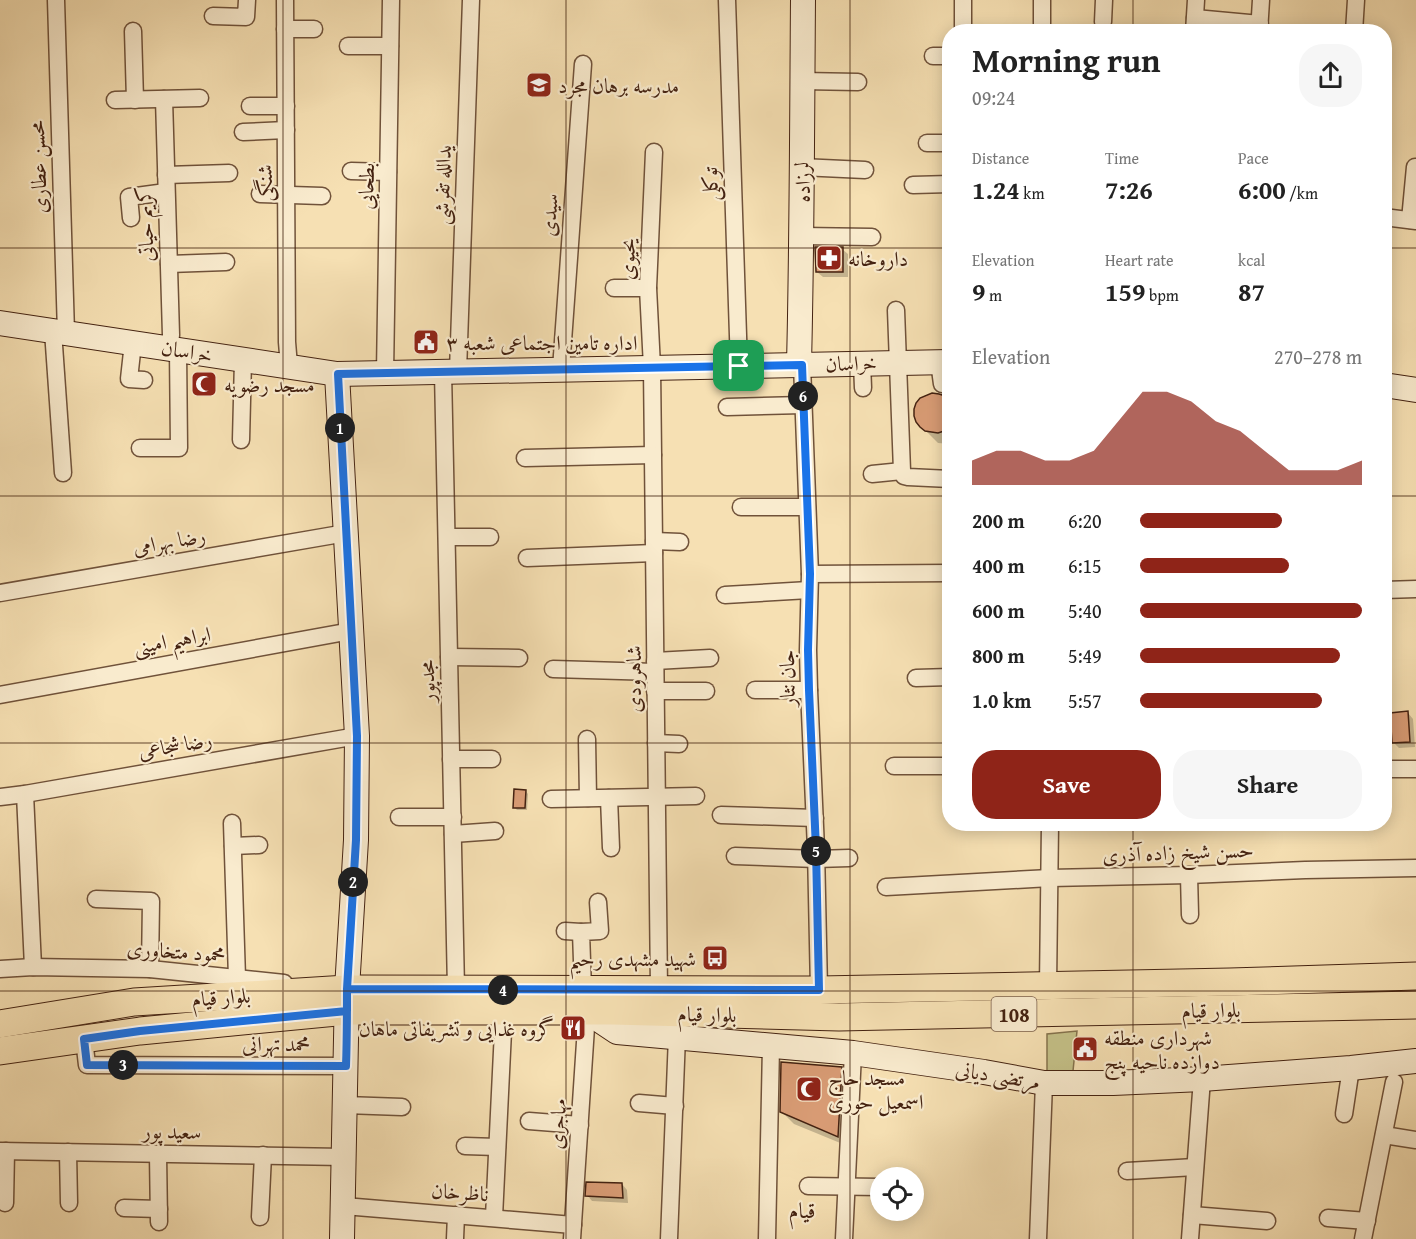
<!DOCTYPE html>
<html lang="en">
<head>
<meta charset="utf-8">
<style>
  body { margin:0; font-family:"Gentium Book Plus",Amiri,serif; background:#f6f6f6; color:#222; height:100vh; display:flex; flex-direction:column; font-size:22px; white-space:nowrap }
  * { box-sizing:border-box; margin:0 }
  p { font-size:20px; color:#767676 }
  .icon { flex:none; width:33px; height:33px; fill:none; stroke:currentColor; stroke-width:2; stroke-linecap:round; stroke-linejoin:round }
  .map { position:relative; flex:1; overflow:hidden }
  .drawer { position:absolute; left:942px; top:24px; width:450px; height:807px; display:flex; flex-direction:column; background:#fff; border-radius:24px; box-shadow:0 3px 15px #0003 }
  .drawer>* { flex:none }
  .controls { position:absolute; left:870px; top:1167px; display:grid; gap:12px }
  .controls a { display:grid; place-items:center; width:54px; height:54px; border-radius:50%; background:#fff; box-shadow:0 3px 15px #0003; font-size:30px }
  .pin { position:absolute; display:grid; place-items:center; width:51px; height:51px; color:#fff; margin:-26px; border-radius:12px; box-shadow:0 3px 9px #0006 }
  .km { position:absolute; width:30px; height:30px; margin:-15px; border-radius:50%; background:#222; color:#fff; font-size:16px; line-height:30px; text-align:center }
  .round { display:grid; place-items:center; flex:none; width:63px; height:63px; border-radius:24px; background:#f6f6f6 }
  .summary { display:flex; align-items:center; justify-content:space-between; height:102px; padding:0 30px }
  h1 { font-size:33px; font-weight:800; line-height:45px }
  .figures { display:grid; grid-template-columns:repeat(3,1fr); gap:9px; height:102px; padding:6px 30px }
  .figures div { display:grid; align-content:center }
  .figures b { font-size:26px; font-weight:800 }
  .figures small { font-size:16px; font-weight:400 }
  .figures p { font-size:16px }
  .chart { height:168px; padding:12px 30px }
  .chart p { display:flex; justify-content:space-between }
  .chart svg { width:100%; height:108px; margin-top:6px; fill:#8f2418; opacity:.7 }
  .cta { display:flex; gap:12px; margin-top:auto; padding:12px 30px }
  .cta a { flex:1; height:69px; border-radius:24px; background:#8f2418; color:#fff; font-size:24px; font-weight:800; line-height:69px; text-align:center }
  .cta a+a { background:#f6f6f6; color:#222 }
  ul { padding:0 30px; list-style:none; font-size:20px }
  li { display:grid; grid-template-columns:96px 72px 1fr; align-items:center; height:45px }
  li i { height:15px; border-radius:8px; background:#8f2418 }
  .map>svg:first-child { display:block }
</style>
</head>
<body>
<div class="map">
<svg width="1416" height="1239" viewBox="0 0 1416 1239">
  <rect width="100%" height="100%" fill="#f6e0b3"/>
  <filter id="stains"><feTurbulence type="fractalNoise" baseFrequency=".00333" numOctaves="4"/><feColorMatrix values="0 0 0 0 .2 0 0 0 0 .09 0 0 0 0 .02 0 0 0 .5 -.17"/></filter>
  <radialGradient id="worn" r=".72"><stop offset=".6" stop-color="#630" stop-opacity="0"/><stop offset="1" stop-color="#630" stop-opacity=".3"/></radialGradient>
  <!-- green -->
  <path fill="#c4c087" stroke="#84714c" stroke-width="1.5" d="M1077,1031l-4,40h-26v-37z"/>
  <!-- shadow -->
  <g fill="#0003">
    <path d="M842,249l6,5v23h-25l-6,-5z"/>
    <path d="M950,403v41l-12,-1 -21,-21z"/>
    <path d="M1408,713l5,6 2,28 -16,1 -6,-6z"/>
    <path d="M526,791l2,3 -1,16h-10l-3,-3z"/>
    <path d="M841,1069l12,11 -3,67 -56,-23 -12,-12z"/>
    <path d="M622,1184l5,6 1,13 -36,-2 -5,-6z"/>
  </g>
  <!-- building -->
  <g fill="#d99c75" stroke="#421" stroke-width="1.5">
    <path d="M815,247h28v25h-27z"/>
    <path d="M932,393l7,1 6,2 5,5v25l-6,5 -6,2 -13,-2 -5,-4 -4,-5 -2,-6v-7l2,-6 4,-5z"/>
    <path d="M1408,711l2,31 -18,1 -2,-30z"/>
    <path d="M514,789l12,1 -1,18h-12z"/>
    <path d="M781,1062l61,5 -4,70 -58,-25z"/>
    <path d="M586,1182l36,1 1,15 -38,-2z"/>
  </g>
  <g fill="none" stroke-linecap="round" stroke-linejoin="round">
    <!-- street casing -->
    <g stroke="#70523a" stroke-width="19">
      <g id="street">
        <path d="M56,0l10,333"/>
        <path d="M285,0l2,342 2,24"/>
        <path d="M727,0l12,366"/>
        <path d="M963,0v32"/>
        <path d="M213,16l33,1 1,-17"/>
        <path d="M1195,18l65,6"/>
        <path d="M1103,22l1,-22"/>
        <path d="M285,29h29"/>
        <path d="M133,31l2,69"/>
        <path d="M1042,32v-32"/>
        <path d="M1194,32l2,-32"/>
        <path d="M1259,32l2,-32"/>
        <path d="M1354,32l2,-32"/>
        <path d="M348,46h42"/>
        <path d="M933,56h17"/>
        <path d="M802,81l56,1"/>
        <path d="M164,99l7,236 -2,14"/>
        <path d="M115,100l85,-2"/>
        <path d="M250,106h36"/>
        <path d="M243,132l43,-2"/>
        <path d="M927,143h23"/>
        <path d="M654,152l-6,136 4,79 7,623"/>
        <path d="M801,167l64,3"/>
        <path d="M351,171l37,1"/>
        <path d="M166,175l63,-2"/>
        <path d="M913,185l37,-1"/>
        <path d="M260,194l62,2"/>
        <path d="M1384,217l32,4"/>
        <path d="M131,218l-2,-21 37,-5"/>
        <path d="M1410,220l5,-53"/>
        <path d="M802,236l70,1"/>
        <path d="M169,264l57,-2"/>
        <path d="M614,288h34"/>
        <path d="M896,310l6,161 2,5 4,1 42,2"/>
        <path d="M53,331l10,142"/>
        <path d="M133,343l-4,36 15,1"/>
        <path d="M939,362l3,22"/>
        <path d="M862,363l1,25"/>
        <path d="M802,365l8,209 -2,76 1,40 7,159 3,141"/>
        <path d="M561,369l22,-305"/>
        <path d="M458,371l13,-371"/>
        <path d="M443,372l13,617"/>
        <path d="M385,373l6,-373"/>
        <path d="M727,407l76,-2"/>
        <path d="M241,440l2,-80"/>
        <path d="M140,448h39l-1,-98"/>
        <path d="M525,458l128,-3"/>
        <path d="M872,474l30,-3"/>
        <path d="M741,507h66"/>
        <path d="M447,537h43"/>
        <path d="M654,541l26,1"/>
        <path d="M527,558l127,-5"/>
        <path d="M810,574l140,-1"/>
        <path d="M1384,590l32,-1"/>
        <path d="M0,593l346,-60"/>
        <path d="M725,595l84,-5"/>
        <path d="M449,657l70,1"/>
        <path d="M655,661l55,-3"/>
        <path d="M553,669l102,3"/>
        <path d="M916,678l34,-1"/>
        <path d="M755,690h54"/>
        <path d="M655,691h51"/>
        <path d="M0,695l351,-64"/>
        <path d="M587,739l1,59"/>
        <path d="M656,743l23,1"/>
        <path d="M451,759h41"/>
        <path d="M894,766h56"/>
        <path d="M1384,769h32"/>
        <path d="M25,794l8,173"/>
        <path d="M0,797l25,-3 332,-58"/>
        <path d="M609,798l2,50"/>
        <path d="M551,799l145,-3"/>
        <path d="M721,815l94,3"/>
        <path d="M399,817h54"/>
        <path d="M232,823l5,155"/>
        <path d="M453,834l42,-3"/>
        <path d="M233,846l26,-1"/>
        <path d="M735,856l81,3 33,-1"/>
        <path d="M1189,875l1,40"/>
        <path d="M886,887l164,-9 139,-3 116,-5 111,-2"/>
        <path d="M96,899l55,2 -1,68"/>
        <path d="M565,931l16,1"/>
        <path d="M0,969l33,-2 117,2 134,14"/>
        <path d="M1048,986l2,-162"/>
        <path d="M583,990l-2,-58 19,-1 -2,-29"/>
        <path d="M84,1039l3,26 259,1"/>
        <path d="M639,1103l36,3"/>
        <path d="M345,1105l57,2"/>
        <path d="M1344,1114l7,-46"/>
        <path d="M529,1121l51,4"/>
        <path d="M1384,1135l32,5"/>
        <path d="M465,1146l32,1"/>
        <path d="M0,1151l344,6"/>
        <path d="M68,1152l1,51"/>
        <path d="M158,1154l1,68"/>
        <path d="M1127,1171l68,-4"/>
        <path d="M808,1186l72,1"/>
        <path d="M5,1203l1,-52"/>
        <path d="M344,1206l229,19"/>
        <path d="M124,1208l35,1"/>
        <path d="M1192,1215l75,6"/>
        <path d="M260,1217l3,-62"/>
        <path d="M494,1217l10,-207"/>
        <path d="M1328,1218l39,3"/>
        <path d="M455,1239l1,-24"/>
        <path d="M572,1239l15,-227"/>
        <path d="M669,1239l8,-203"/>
        <path d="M767,1239l4,-193"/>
        <path d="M844,1239l9,-186"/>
        <path d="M1038,1239l6,-156"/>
        <path d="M1190,1239l12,-160"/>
        <path d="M1363,1239l31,-157"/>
      </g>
    </g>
    <!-- secondary casing -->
    <g stroke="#421" stroke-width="26">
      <g id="secondary">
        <path d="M0,323l337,51 613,-12"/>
        <path d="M799,364c3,-121 3,-242 4,-364"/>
        <path d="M337,374l20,362 -1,104 -9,149 -5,250"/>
        <path d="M1384,385l32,5"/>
        <path d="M587,1012l30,20 236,21 131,19 60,11h69l89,-4 149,-11 65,-7"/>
      </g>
    </g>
    <!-- primary casing -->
    <g stroke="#421" stroke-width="29">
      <g id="primary">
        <path d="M0,1024l134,-22 213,-13 472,1 411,-8 186,-6"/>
        <path d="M0,1051l140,-20 207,-20h266l226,6 577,-12"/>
      </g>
    </g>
    <!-- street -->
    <use href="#street" stroke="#f9ebce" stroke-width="16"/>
    <!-- secondary -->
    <use href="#secondary" stroke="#f9ebce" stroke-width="24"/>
    <!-- primary -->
    <use href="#primary" stroke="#f6e0b3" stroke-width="27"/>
  </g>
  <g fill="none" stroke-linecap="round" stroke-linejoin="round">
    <!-- route casing -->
    <g stroke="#fff" stroke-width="12">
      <path id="route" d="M739,366l-401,8 19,362 -1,104 -9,149v22l-207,20 -56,8 3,26 259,1c1,-26 1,-51 1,-77l472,1 -3,-141 -7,-159 -1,-40 2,-76 -8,-209 -63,1"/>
    </g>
    <!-- route -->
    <use href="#route" stroke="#1a73e8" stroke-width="8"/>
  </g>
  <!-- grid -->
  <path fill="none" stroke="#421" stroke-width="1.5" stroke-opacity="0.55" d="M283,0v1239M566,0v1239M850,0v1239M1133,0v32M0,248h950M1384,248h32M0,496h950M1384,496h32M0,743h950M1384,743h32M1133,824v415M0,991h1416"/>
  <!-- icons -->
  <defs>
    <g id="school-square" transform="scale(1.35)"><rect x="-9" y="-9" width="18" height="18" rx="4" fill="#8f2418" stroke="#f9ebce"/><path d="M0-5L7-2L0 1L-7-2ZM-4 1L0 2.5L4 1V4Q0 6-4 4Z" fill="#fff"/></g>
    <g id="pharmacy-square" transform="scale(1.35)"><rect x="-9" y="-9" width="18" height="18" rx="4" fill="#8f2418" stroke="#f9ebce"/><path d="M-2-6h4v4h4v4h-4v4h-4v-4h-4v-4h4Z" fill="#fff"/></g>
    <g id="civic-square" transform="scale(1.35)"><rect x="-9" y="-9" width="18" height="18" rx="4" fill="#8f2418" stroke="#f9ebce"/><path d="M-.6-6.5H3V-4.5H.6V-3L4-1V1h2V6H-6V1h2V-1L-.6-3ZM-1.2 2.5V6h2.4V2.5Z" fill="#fff"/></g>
    <g id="mosque-square" transform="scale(1.35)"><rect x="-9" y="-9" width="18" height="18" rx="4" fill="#8f2418" stroke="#f9ebce"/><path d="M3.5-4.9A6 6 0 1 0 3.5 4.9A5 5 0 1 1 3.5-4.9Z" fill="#fff"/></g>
    <g id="bus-square" transform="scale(1.35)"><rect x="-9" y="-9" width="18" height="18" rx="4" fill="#8f2418" stroke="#f9ebce"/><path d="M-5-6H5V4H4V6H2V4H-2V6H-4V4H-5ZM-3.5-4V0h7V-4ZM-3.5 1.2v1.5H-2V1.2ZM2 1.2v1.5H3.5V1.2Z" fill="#fff"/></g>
    <g id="restaurant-square" transform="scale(1.35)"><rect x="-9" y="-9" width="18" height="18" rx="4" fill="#8f2418" stroke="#f9ebce"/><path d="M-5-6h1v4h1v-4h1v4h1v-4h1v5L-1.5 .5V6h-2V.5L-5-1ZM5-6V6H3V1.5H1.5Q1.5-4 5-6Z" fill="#fff"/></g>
  </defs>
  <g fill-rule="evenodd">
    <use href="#school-square" x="539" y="85"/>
    <use href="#pharmacy-square" x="829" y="258"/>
    <use href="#civic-square" x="426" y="342"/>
    <use href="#mosque-square" x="204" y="384"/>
    <use href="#bus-square" x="715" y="958"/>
    <use href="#restaurant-square" x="573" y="1028"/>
    <use href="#civic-square" x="1085" y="1049"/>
    <use href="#mosque-square" x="809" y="1089"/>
  </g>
  <g text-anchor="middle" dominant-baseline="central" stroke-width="4.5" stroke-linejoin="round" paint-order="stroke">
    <!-- shield labels -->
    <rect fill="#f9ebce" stroke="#7a5e4a" stroke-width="1.5" x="991.5" y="997" width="45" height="34" rx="4.5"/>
    <g font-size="20" font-weight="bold" fill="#421">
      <text x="1014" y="1014">108</text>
    </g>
    <!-- poi labels -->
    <g font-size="21" fill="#421" stroke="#f9ebce" text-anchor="start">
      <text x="558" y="85">مدرسه برهان مجرد</text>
      <text x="848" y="258">داروخانه</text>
      <text x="446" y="342">اداره تامین اجتماعی شعبه ۳</text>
      <text x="224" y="384">مسجد رضویه</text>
      <text x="696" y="958" text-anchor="end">شهید مشهدی رحیم</text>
      <text x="554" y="1028" text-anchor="end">گروه غذایی و تشریفاتی ماهان</text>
      <text x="1104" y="1037">شهرداری منطقه<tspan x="1104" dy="24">دوازده ناحیه پنج</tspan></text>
      <text x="828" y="1077">مسجد حاج<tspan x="828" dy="24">اسمعیل حوری</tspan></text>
    </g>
    <!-- street labels -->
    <g font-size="21" fill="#421" stroke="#f9ebce">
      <text transform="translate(38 167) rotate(-92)">محسن عطاری</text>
      <text transform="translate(802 182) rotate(-90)">لرزاده</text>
      <text transform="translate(264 183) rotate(-90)">شنگی</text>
      <text transform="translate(710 184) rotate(-92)">توکلی</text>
      <text transform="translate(442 185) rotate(-88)">یدالله تفرشی</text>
      <text transform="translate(366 186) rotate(-89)">بطحایی</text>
      <text transform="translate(549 215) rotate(-86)">سیدی</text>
      <text transform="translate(145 224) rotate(-92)">کریم حیاتی</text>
      <text transform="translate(627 259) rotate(-88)">یحیوی</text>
      <text transform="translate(187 351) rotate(9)">خراسان</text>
      <text transform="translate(851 363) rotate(-2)">خراسان</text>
      <text transform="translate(169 541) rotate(-10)">رضا بهرامی</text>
      <text transform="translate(172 640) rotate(-10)">ابراهیم امینی</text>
      <text transform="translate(787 678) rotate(-91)">جان نثار</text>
      <text transform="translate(633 679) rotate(-90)">شاهرودی</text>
      <text transform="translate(427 681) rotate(-91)">مجدپور</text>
      <text transform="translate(175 745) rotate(-10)">رضا شجاعی</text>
      <text transform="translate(1178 852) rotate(-2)">حسن شیخ زاده آذری</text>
      <text transform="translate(176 951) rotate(4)">محمود متخاوری</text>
      <text transform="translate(221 997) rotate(-4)">بلوار قیام</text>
      <text transform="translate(1211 1010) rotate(-1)">بلوار قیام</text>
      <text transform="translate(707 1014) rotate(1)">بلوار قیام</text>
      <text x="276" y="1043">محمد تهرانی</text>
      <text transform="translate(998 1075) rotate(9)">مرتضی دیانی</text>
      <text transform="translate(557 1124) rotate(-86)">مهاجری</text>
      <text transform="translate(172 1131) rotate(1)">سعید پور</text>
      <text transform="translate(460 1192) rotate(4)">ناظرخان</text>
    </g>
    <!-- neighbourhood labels -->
    <g font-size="22" fill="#421" stroke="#f9ebce">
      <text x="802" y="1210">قیام</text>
    </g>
  </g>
  <rect width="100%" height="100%" filter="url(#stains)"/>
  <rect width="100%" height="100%" fill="url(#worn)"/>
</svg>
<div class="controls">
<a><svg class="icon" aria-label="locate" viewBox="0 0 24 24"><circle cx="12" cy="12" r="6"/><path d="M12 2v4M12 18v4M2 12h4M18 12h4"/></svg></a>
</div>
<div class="pin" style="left:739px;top:366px;background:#1e9e55"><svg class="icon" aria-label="arrive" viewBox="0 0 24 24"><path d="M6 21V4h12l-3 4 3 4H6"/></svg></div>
<b class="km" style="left:340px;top:428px">1</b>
<b class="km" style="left:353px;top:882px">2</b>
<b class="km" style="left:123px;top:1065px">3</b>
<b class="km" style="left:503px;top:990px">4</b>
<b class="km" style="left:816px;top:851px">5</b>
<b class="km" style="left:803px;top:396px">6</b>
<section class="drawer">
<div class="summary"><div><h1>Morning run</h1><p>09:24</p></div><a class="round"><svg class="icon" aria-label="share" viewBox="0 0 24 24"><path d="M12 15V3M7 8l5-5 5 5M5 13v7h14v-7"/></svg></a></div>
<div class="figures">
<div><p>Distance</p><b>1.24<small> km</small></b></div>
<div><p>Time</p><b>7:26</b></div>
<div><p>Pace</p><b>6:00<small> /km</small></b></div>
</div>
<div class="figures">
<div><p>Elevation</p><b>9<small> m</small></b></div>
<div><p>Heart rate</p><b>159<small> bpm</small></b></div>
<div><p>kcal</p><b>87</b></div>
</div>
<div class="chart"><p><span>Elevation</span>270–278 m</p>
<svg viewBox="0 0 160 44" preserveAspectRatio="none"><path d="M0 44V34L10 30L20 30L30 34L40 34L50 30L60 18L70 6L80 6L90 10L100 18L110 22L120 30L130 38L140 38L150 38L160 34V44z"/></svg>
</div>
<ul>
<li><b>200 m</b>6:20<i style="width:64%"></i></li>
<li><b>400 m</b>6:15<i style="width:67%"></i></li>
<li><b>600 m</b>5:40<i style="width:100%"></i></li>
<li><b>800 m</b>5:49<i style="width:90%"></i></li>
<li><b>1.0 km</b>5:57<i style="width:82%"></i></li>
</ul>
<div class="cta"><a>Save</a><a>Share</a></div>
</section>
</div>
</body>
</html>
